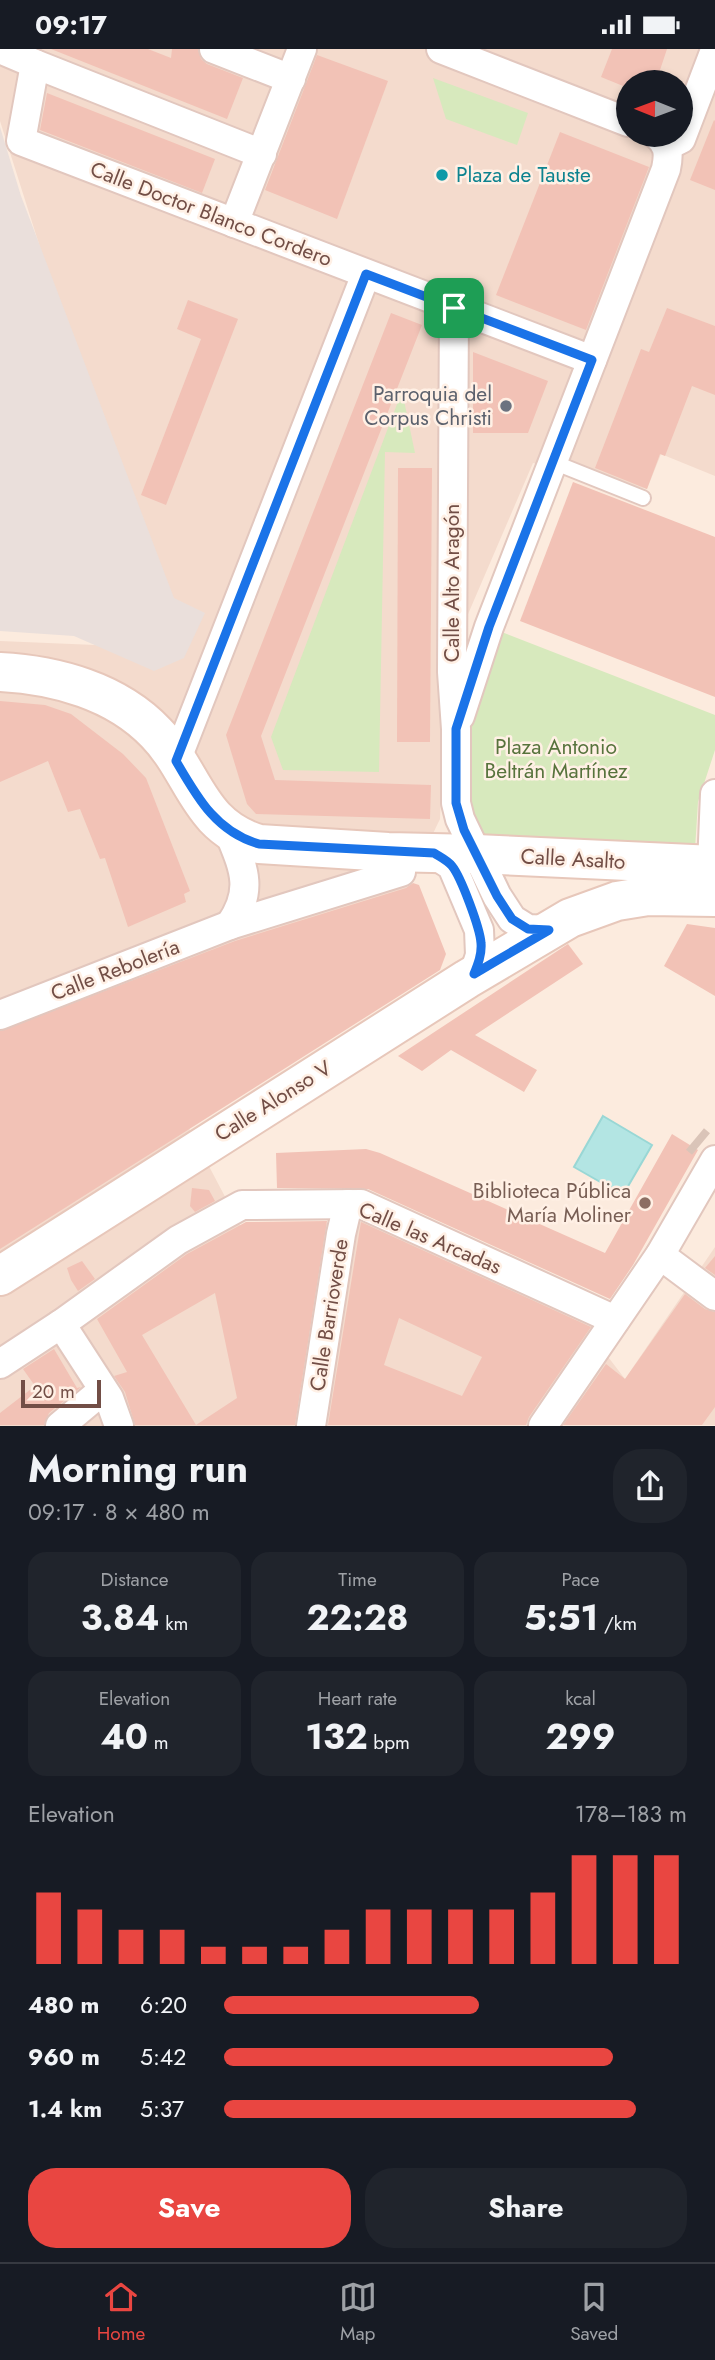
<!DOCTYPE html>
<html lang="en">
<head>
<meta charset="utf-8">
<style>
  body { margin:0; font-family:Jost,sans-serif; background:#20242c; color:#f1f3f6; height:100vh; display:flex; flex-direction:column; font-size:26px; white-space:nowrap }
  * { box-sizing:border-box; margin:0 }
  p { font-size:23px; color:#9ea1a6 }
  .icon { flex:none; width:38px; height:38px; fill:none; stroke:currentColor; stroke-width:2; stroke-linecap:round; stroke-linejoin:round }
  .map { position:relative; height:1377px; overflow:hidden }
  .panel { display:flex; flex-direction:column; background:#171b24; flex:1 }
  .panel>* { flex:none }
  .needle { width:46px; rotate:271deg }
  .fabs { position:absolute; left:616px; top:21px; display:grid; gap:14px }
  .fabs a { display:grid; place-items:center; width:77px; height:77px; border-radius:50%; background:#171b24; box-shadow:0 4px 10px #0003; font-size:35px }
  .scale { position:absolute; left:21px; bottom:18px; width:80px; box-sizing:border-box; padding-left:7px; border:4px solid #724e46; border-top:0; font-size:19px; line-height:24px; white-space:nowrap; color:#724e46; -webkit-text-stroke:5px #fff0e5; paint-order:stroke }
  .pin { position:absolute; display:grid; place-items:center; width:60px; height:60px; color:#fff; margin:-30px; border-radius:14px; box-shadow:0 4px 10px #0006 }
  .round { display:grid; place-items:center; flex:none; width:74px; height:74px; border-radius:28px; background:#20242c }
  .head { display:flex; align-items:center; justify-content:space-between; height:119px; padding:0 28px }
  h1 { font-size:38px; font-weight:700; line-height:52px }
  .figures { display:grid; grid-template-columns:repeat(3,1fr); gap:10px; height:119px; padding:7px 28px }
  .figures div { display:grid; align-content:center; border-radius:18px; background:#20242c; text-align:center }
  .figures b { font-size:35px; font-weight:700 }
  .figures small { font-size:19px; font-weight:400 }
  .figures p { font-size:19px }
  .chart { height:196px; padding:14px 28px }
  .chart p { display:flex; justify-content:space-between }
  .chart svg { width:100%; height:126px; margin-top:7px; stroke:#e94641; stroke-width:6 }
  .cta { display:flex; gap:14px; margin-top:auto; padding:14px 28px }
  .cta a { flex:1; height:80px; border-radius:28px; background:#e94641; color:#fff; font-size:28px; font-weight:700; line-height:80px; text-align:center }
  .cta a+a { background:#20242c; color:#f1f3f6 }
  ul { padding:0 28px; list-style:none; font-size:23px }
  li { display:grid; grid-template-columns:112px 84px 1fr; align-items:center; height:52px }
  li i { height:18px; border-radius:9px; background:#e94641 }
  .status { display:flex; justify-content:space-between; align-items:center; height:49px; padding:0 35px; background:#171b24; direction:ltr }
  .status svg { height:19px; fill:currentColor }
  .tab-bar { display:flex; justify-content:space-around; align-items:center; height:98px; border-top:2px solid #363941; background:#171b24; font-size:19px; color:#9ea1a6 }
  .tab-bar a { display:grid; justify-items:center; gap:4px }
  .tab-bar .selected { color:#e94641 }
  .map>svg:first-child { display:block }
</style>
</head>
<body>
<div class="status"><b>09:17</b><svg viewBox="0 0 49 12"><path d="M0 12V9h3v3zM5 12V6h3v6zM10 12V3h3v9zM15 12V0h3v12zM26 1h20v11H26zM47 4h2v5h-2z"/></svg></div>
<div class="map">
<svg width="715" height="1377" viewBox="0 0 715 1377">
  <rect width="100%" height="100%" fill="#fcebde"/>
  <!-- residential -->
  <path fill="#f4dbcd" fill-rule="evenodd" d="M0,0h715v427l-54,-22 -14,35 -114,-26 -86,200 -7,156 -30,62 25,85 -252,151 58,110 123,-5 229,104 -4,6 36,47 90,-132v178l-715,1v-785l167,7 -167,-527zM628,33h53v53h-53z"/>
  <!-- industrial -->
  <path fill="#eadfdb" d="M0,78l21,69 153,402 31,15 -21,45 -30,13 -80,-35 -74,-5z"/>
  <!-- green -->
  <g fill="#d7e9bd">
    <path d="M433,29l95,35 -11,32 -71,-26z"/>
    <path d="M402,342l13,62 -30,-1 -6,320 -96,-2 -12,-33z"/>
    <path d="M489,578l226,88v35l-17,52 -4,63 -218,-11 -20,-125z"/>
  </g>
  <!-- water -->
  <path fill="#b3e5e3" stroke="#99d7d5" stroke-width="2" d="M603,1067l49,29 -29,50 -49,-28z"/>
  <!-- building -->
  <g fill="#f2c2b6" fill-rule="evenodd">
    <path d="M51,0h97l23,9 1,-9h26l3,10 6,5 36,14 -16,41z"/>
    <path d="M612,0h55l-11,33h-28v6l-27,-11z"/>
    <path d="M317,6l71,26 -51,138 -72,-29z"/>
    <path d="M47,44l168,66 -13,34 -162,-63z"/>
    <path d="M714,71l1,1v69l-25,-10z"/>
    <path d="M560,83l89,35 -63,163 -90,-35z"/>
    <path d="M188,251l50,19 -72,186 -25,-10 60,-156 -24,-10z"/>
    <path d="M667,259l48,18v69l-23,-9 -27,70 -5,-2 -13,35 -52,-21 46,-119 8,3z"/>
    <path d="M391,264l31,12 -161,411 14,44 156,5 -1,34 -174,-5 -9,-10 -21,-69z"/>
    <path d="M473,303l75,29 -20,52h-55z"/>
    <path d="M398,419h34l-2,274h-33z"/>
    <path d="M573,433l142,55v160l-195,-76z"/>
    <path d="M0,652l45,4 26,9 52,40 23,24 44,113 -6,3 2,8 -58,25 -23,-69 -5,1 -20,-50 -12,3 -20,-51 -48,21z"/>
    <path d="M413,834l6,2 27,69 -6,16 -440,279v-218l235,-90 171,-53z"/>
    <path d="M687,875l28,4v68l-51,-30z"/>
    <path d="M568,895l15,20 -108,71 62,35 -13,22 -73,-42 -29,21 -24,-15z"/>
    <path d="M672,1085l26,16 -65,115 -23,34 -242,-110 -91,-1 -1,-35 90,-4 14,4 225,100z"/>
    <path d="M192,1139l17,2 6,11 -20,11 -5,-6z"/>
    <path d="M327,1172l-32,204h-160l-10,-33 -11,-16 13,-4 -30,-53 90,-65 59,-32zM215,1244l22,105 -41,27 -54,-90z"/>
    <path d="M361,1173l230,105 -62,90 -3,8h-198zM399,1269l83,39 -20,39 -78,-31z"/>
    <path d="M715,1207v19l-10,-7z"/>
    <path d="M82,1212l13,18 -17,12 -7,-11 -4,-12z"/>
    <path d="M685,1245l20,15 10,3v95l-13,18h-139l43,-61 19,15z"/>
    <path d="M54,1300l23,39 4,-1 -32,26 -5,12h-44v-12l35,-27 -12,-17z"/>
  </g>
  <g fill="none" stroke-linecap="round" stroke-linejoin="round">
    <!-- street-tunnel -->
    <path stroke="#dac4b8" stroke-width="28" stroke-dasharray="28 14" stroke-linecap="butt" d="M695,1090l6,5"/>
    <!-- lane casing -->
    <g stroke="#e2c7be" stroke-width="18">
      <path id="lane" d="M553,413l90,36"/>
    </g>
    <!-- street casing -->
    <g stroke="#e2c7be" stroke-width="32">
      <g id="street">
        <path d="M0,0l35,15"/>
        <path d="M214,0l77,30"/>
        <path d="M441,0l187,73"/>
        <path d="M667,97l14,-7 34,-89"/>
        <path d="M262,105l-227,-90 -14,77 571,219"/>
        <path d="M234,174l68,-174"/>
        <path d="M454,259l-2,364 4,57v74l4,16 37,77 15,23 16,10 21,1"/>
        <path d="M460,667l29,-89 177,-458c3,-14 3,-25 -9,-34"/>
        <path d="M176,712l190,-487"/>
        <path d="M228,781c15,37 27,59 2,95"/>
        <path d="M434,805l18,12 27,64 1,25 -6,19"/>
        <path d="M712,816l3,-71"/>
        <path d="M0,966l230,-90 171,-53"/>
        <path d="M660,1206l55,41"/>
        <path d="M61,1275l48,74 10,28"/>
        <path d="M0,1315l61,-40 117,-84 64,-35 119,-1 254,116"/>
        <path d="M60,1377l43,-36"/>
        <path d="M311,1377l30,-192 7,-30"/>
        <path d="M543,1377l117,-171 55,-95"/>
      </g>
    </g>
    <!-- secondary casing -->
    <g stroke="#e7c7ba" stroke-width="42">
      <g id="secondary">
        <path d="M0,623c56,3 116,19 156,61 39,40 41,93 103,111l129,8 88,2 239,11"/>
        <path d="M0,1227l467,-297 103,-61 47,-17 31,-5 67,1"/>
      </g>
    </g>
    <!-- lane -->
    <use href="#lane" stroke="#fff" stroke-width="14"/>
    <!-- street -->
    <use href="#street" stroke="#fff" stroke-width="28"/>
    <!-- secondary -->
    <use href="#secondary" stroke="#fff" stroke-width="38"/>
  </g>
  <g fill="none" stroke-linecap="round" stroke-linejoin="round">
    <!-- route casing -->
    <g stroke="#fff" stroke-width="14">
      <path id="route" d="M366,225l226,86 -103,267 -33,102v74l8,27 33,66 15,23 16,10 21,1 -75,44c4,-10 8,-20 7,-31 -1,-15 -20,-66 -29,-77 -5,-6 -12,-9 -18,-13l-175,-9c-43,-12 -62,-47 -83,-83z"/>
    </g>
    <!-- route -->
    <use href="#route" stroke="#1a73e8" stroke-width="9"/>
  </g>
  <!-- markers -->
  <circle fill="#0f9aa8" stroke="#fff0e5" stroke-width="2.5" cx="442" cy="126" r="7"/>
  <circle fill="#6b7280" stroke="#fff0e5" stroke-width="2.5" cx="506" cy="357" r="7"/>
  <circle fill="#8d6e63" stroke="#fff0e5" stroke-width="2.5" cx="645" cy="1154" r="7"/>
  <g text-anchor="middle" dominant-baseline="central" stroke-width="5" stroke-linejoin="round" paint-order="stroke">
    <!-- culture labels -->
    <g font-size="21" fill="#0d838f" stroke="#fff0e5" text-anchor="start">
      <text x="456" y="126">Plaza de Tauste</text>
    </g>
    <!-- street labels -->
    <g font-size="21" fill="#724e46" stroke="#fff0e5">
      <text transform="translate(211 165) rotate(21)">Calle Doctor Blanco Cordero</text>
      <text transform="translate(452 534) rotate(-90)">Calle Alto Aragón</text>
      <text transform="translate(573 810) rotate(3)">Calle Asalto</text>
      <text transform="translate(115 921) rotate(-21)">Calle Rebolería</text>
      <text transform="translate(273 1052) rotate(-32)">Calle Alonso V</text>
      <text transform="translate(430 1189) rotate(23)">Calle las Arcadas</text>
      <text transform="translate(329 1266) rotate(-81)">Calle Barrioverde</text>
    </g>
    <!-- worship labels -->
    <g font-size="21" fill="#5b616d" stroke="#fff0e5" text-anchor="end">
      <text x="492" y="345">Parroquia del<tspan x="492" dy="24">Corpus Christi</tspan></text>
    </g>
    <!-- park labels -->
    <g font-size="21" fill="#57733c" stroke="#fff0e5">
      <text x="556" y="698">Plaza Antonio<tspan x="556" dy="24">Beltrán Martínez</tspan></text>
    </g>
    <!-- education labels -->
    <g font-size="21" fill="#785e54" stroke="#fff0e5" text-anchor="end">
      <text x="631" y="1142">Biblioteca Pública<tspan x="631" dy="24">María Moliner</tspan></text>
    </g>
  </g>
</svg>
<div class="fabs">
<a><svg class="needle" viewBox="-14 -14 28 28"><path d="M0-13l5 13h-10z" fill="#e53935"/><path d="M0 13l5-13h-10z" fill="#9ea1a6"/></svg></a>
</div>
<div class="scale">20 m</div>
<div class="pin" style="left:454px;top:259px;background:#1e9e55"><svg class="icon" aria-label="arrive" viewBox="0 0 24 24"><path d="M6 21V4h12l-3 4 3 4H6"/></svg></div>
</div>
<section class="panel">
<div class="head"><div><h1>Morning run</h1><p>09:17 · 8 × 480 m</p></div><a class="round"><svg class="icon" aria-label="share" viewBox="0 0 24 24"><path d="M12 15V3M7 8l5-5 5 5M5 13v7h14v-7"/></svg></a></div>
<div class="figures">
<div><p>Distance</p><b>3.84<small> km</small></b></div>
<div><p>Time</p><b>22:28</b></div>
<div><p>Pace</p><b>5:51<small> /km</small></b></div>
</div>
<div class="figures">
<div><p>Elevation</p><b>40<small> m</small></b></div>
<div><p>Heart rate</p><b>132<small> bpm</small></b></div>
<div><p>kcal</p><b>299</b></div>
</div>
<div class="chart"><p><span>Elevation</span>178–183 m</p>
<svg viewBox="0 0 160 44" preserveAspectRatio="none"><path d="M5 44V19M15 44V25M25 44V32M35 44V32M45 44V38M55 44V38M65 44V38M75 44V32M85 44V25M95 44V25M105 44V25M115 44V25M125 44V19M135 44V6M145 44V6M155 44V6"/></svg>
</div>
<ul>
<li><b>480 m</b>6:20<i style="width:55%"></i></li>
<li><b>960 m</b>5:42<i style="width:84%"></i></li>
<li><b>1.4 km</b>5:37<i style="width:89%"></i></li>
</ul>
<div class="cta"><a>Save</a><a>Share</a></div>
</section>
<nav class="tab-bar">
<a class="selected"><svg class="icon" aria-label="home" viewBox="0 0 24 24"><path d="M3 11l9-7 9 7M6 9v11h12V9"/></svg>Home</a>
<a><svg class="icon" aria-label="map" viewBox="0 0 24 24"><path d="M3 6l6-2 6 2 6-2v14l-6 2-6-2-6 2zM9 4v14M15 6v14"/></svg>Map</a>
<a><svg class="icon" aria-label="saved" viewBox="0 0 24 24"><path d="M7 4h10v16l-5-4-5 4z"/></svg>Saved</a>
</nav>
</body>
</html>
